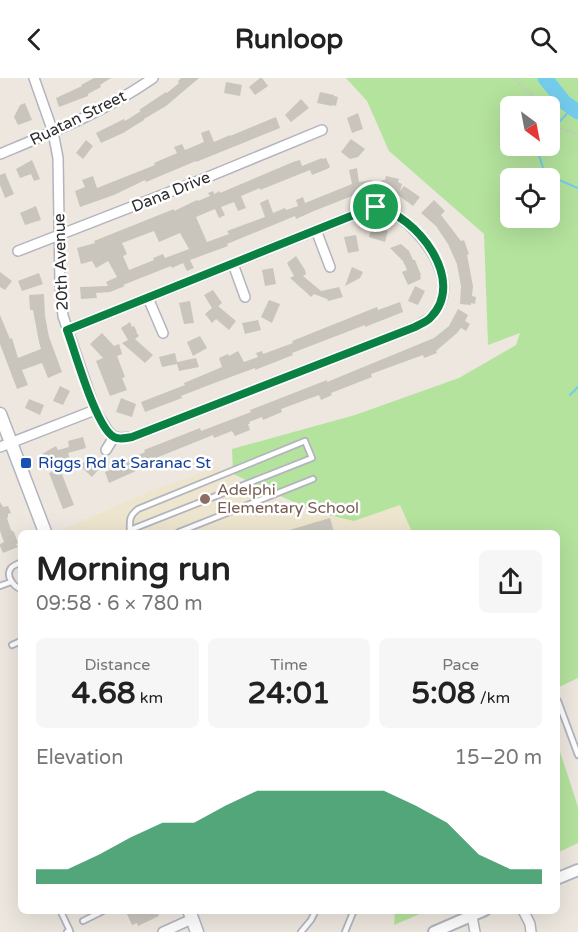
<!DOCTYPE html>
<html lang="en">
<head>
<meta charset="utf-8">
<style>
  body { margin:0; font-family:"Varela Round",sans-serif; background:#f6f6f6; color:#222; height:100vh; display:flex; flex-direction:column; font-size:22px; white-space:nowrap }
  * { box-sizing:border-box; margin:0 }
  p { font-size:20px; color:#767676 }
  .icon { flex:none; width:33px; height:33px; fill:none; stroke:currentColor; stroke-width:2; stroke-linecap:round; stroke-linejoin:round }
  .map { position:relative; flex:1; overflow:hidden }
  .sheet { position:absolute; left:18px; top:452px; width:542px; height:384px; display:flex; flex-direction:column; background:#fff; border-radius:9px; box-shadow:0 6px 24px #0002 }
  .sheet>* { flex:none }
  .needle { width:39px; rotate:148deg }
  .controls { position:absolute; left:500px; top:18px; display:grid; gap:12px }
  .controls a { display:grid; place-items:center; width:60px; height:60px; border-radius:9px; background:#fff; box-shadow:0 6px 24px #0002; font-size:30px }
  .pin { position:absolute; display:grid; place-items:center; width:51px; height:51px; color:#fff; margin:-26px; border:3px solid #fff; border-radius:50%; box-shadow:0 2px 6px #0007 }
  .round { display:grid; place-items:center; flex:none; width:63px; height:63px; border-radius:9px; background:#f6f6f6 }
  .head { display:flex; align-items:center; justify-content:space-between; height:102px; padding:0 18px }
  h1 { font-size:33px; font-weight:700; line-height:45px }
  .stats { display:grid; grid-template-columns:repeat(3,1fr); gap:9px; height:102px; padding:6px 18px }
  .stats div { display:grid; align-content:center; border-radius:9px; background:#f6f6f6; text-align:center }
  .stats b { font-size:30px; font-weight:700 }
  .stats small { font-size:16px; font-weight:400 }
  .stats p { font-size:16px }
  .chart { height:168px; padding:12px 18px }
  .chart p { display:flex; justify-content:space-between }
  .chart svg { width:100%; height:108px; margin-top:6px; fill:#0b8043; opacity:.7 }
  header { display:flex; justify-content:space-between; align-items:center; height:78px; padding:0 18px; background:#fff; font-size:27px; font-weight:700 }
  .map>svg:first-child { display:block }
</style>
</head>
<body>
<header><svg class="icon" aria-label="back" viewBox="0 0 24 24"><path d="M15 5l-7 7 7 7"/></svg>Runloop<svg class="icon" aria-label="search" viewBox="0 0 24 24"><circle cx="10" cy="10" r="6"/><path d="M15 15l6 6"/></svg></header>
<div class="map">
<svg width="578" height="854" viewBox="0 0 578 854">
  <rect width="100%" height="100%" fill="#ede7df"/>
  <!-- education -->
  <path fill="#eee5cf" d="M216,389l88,45 50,9 46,-16 12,27h-355l89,-39z"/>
  <!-- green -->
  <g fill="#b4e39d" fill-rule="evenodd">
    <path d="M346,0h232v600l-21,10 -1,-156h-144l-12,-27 -46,16 -39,-9 -82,-38 -1,-25 123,-34 104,-37 57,-33 4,-12 -32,12 -4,-111 -95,-83 -22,-50zM510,28h39v40h-39zM510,100h39v40h-39z"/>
    <path d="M556,661l22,68v36l-21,10z"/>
    <path d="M395,833v-1l32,1 -33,14z"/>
  </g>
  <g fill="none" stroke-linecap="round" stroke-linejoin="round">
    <!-- stream -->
    <g stroke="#74cced" stroke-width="2">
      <path d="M549,55l23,-25"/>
      <path d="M540,68l-3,3 8,25 33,14"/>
      <path d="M570,317l8,-8"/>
    </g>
    <!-- river -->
    <path stroke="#74cced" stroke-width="15" d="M545,0l19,24 14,10"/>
  </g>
  <!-- building -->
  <g fill="#c9c5bd" fill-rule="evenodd">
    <path d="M94,0h17l-11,7 1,2 -13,7v2l-29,11 -3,-9 26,-12 -1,-1z"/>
    <path d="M181,0h18l-33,28 -22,13v1l-21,13 -22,10 -5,-10 28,-14 1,2 16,-10 -2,-1 27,-18 1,1 12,-10 -1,-2z"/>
    <path d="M260,0h2l6,8 -13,9 -6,-8z"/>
    <path d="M226,4l16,3 -2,11 -16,-3z"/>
    <path d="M320,14l14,3v1l4,1 -2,9 -4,-1v1l-15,-3z"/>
    <path d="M301,21l8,9 -18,14 -6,-7z"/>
    <path d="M25,25l7,17 -14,5 -4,-8 6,-12z"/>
    <path d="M358,35l5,16 -11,4 -5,-15z"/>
    <path d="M276,39l4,11 -84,34v-1l-50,21 -1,-2 -31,15 -34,12 -5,-16 10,-4 -3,-7 11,-4 4,12 58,-23 -1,-2 23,-10 -3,-6 8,-3 3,6 19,-8 -3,-9 8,-3 5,12 16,-7v1z"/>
    <path d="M351,61l14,10 -7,8 -8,2 -9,-7z"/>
    <path d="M86,62l7,6 -10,13 -7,-6z"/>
    <path d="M322,80v1l4,-1 4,9 -3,2 -15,6 -2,-5 -50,20v-2l-19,8 5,12 -8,3 -4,-9 -13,5 4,8 -6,3 -4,-9 -19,8 11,25 22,-8 -2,-3 38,-14 -5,-14 8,-4 5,14 12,-5 1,2 12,-4 -2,-6 7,-3 2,6 47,-19 -3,-14 8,-2 2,14 13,-2 2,11 -22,4v1l-38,15 -18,8 -1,-3 -68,28 1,2 -38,14 4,8 -7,3 -4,-8 -11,5 -1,-2 -48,19 2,1 -15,6 -14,1 1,5 -16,1 -1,-12 28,-1 -2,-4 11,-5 -9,-16 -12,7 -4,-7 -11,3 -4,-16 18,-5 -1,-2 80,-32v2l23,-11 1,1 12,-5 -2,-3 5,-2 1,3 6,-3v2l73,-31 7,-2 2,6zM154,153l5,11 21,-9 9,16 -24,9 -2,-4 -10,4 1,2 -25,10 -6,-14 4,-2 -5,-11z"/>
    <path d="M32,82l8,19 -6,2 -3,-7 -11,4 -4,-9z"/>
    <path d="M5,95l9,21 -9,4 -5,-13v-10z"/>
    <path d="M386,98l13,3 -1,3 4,2 -2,7 4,-5 16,11 -7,9 -15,-11 -19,-4 3,-11h3z"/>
    <path d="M434,122l11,11 -4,4 20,26 3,-1 5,14 -2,1 6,31 -1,10 4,1 -1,7 -4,-1v2l-11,-1 1,-18 -4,-22 -9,-20 -12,-18 -15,-13z"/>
    <path d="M36,128l5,14 -16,5 -5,-12z"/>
    <path d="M372,148l16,5 -3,11 -16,-5z"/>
    <path d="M356,157l3,16 -11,2 -4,-16z"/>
    <path d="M401,166l8,7 4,9h2l6,15h-1l1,4 -13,6 -6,-13 5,-2 -4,-9 -13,-13z"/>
    <path d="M296,178l9,14 1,4 -3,2 18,15 18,-4 4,10 -15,4 -1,-2 -13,-5 -3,3 -3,-3 -18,-16 4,-2 -7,-13z"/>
    <path d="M352,189l11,5 -3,6 -15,8z"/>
    <path d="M273,190l3,16 -11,2 -3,-16z"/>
    <path d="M0,194l12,9 -7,9 -5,-3z"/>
    <path d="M39,195l4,11 -21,7 -4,-10z"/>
    <path d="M415,208l10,5 -7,14 -10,-4z"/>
    <path d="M213,212l9,13 -4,3 18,15 -7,9 -13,-11 -4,4 -7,-9 7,-6 -8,-13z"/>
    <path d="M44,216l1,22 4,21 13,35 -14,6 -6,-15 -20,7 6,15 -11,4 -17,-45v-29l10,24 2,-1 6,20 23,-9 -2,-7 -6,-32h-3l-1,-15z"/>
    <path d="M269,222l11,4 -8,19 -11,-6z"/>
    <path d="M190,223l4,22 -10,1 -5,-21z"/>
    <path d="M400,224l3,10 -38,15v-2l-73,28 1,2 -38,15v-2l-46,17 -28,11 1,2 -37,14 -4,-10 44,-17 -1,-2 38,-16 -3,-9 9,-4 1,2 9,-5 6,11 14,-5 -2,-4 6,-2 1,3 30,-11 -1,-2 85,-34 1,3z"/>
    <path d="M458,231l10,6 -3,6 5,3 -4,7 -5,-3 -4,5 -21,18 1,2 -13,5 -1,-3 -52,19 1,3 -41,16 1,2 -11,5 -2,-5 -38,14 1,3 -19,8 -1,-3 -13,5 1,2h-2l2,6 -15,6 -3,-5 -18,7 -1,-3 -57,23v1l-21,10 1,2 -27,12 -4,-11 20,-7 -1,-3 21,-10 -1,-2 56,-22 1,3 50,-19 -1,-2 77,-30v2l107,-44 15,-12z"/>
    <path d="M258,242l3,10 -16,4 -3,-11z"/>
    <path d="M130,244l2,5 2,-1 3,6h-1l3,4 -4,3 18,16 -8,8 -23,-20 6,-3 -7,-12z"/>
    <path d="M102,255l12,13 5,-2 3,10 -5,2 8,21 -3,1 5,12 -17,6 -14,-35 7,-3 -13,-14z"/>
    <path d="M200,258l7,12 -14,8 -6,-14z"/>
    <path d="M175,275l2,9 19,-4 3,9 -20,4 -2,-7 -15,3 -3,-10z"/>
    <path d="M60,308l10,5 -7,14 -10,-4z"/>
    <path d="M121,320l15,6 -4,13 -16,-5z"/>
    <path d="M29,321l15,6 -4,10 -15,-7z"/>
    <path d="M83,359l3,11 -18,5 2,6 -12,5 16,41 -11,4 -14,-36 3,-1 -10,-18 14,-8 2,4 11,-3 -1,-6z"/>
    <path d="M88,380l11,11 -7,8 -12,-11z"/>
    <path d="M0,424l3,5 5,-1 3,7 -3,1v3l-1,1 4,12 3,2 4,11 -2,1 2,3 -15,6 -3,-7v-2l4,-2 -4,-11z"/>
    <path d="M330,440l4,14h-48v-1z"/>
    <path d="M131,832h25l3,6 -21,10 -1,-3 -5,2 -6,-13z"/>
  </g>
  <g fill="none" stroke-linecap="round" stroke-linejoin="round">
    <!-- service casing -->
    <g stroke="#b2b5bf" stroke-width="8">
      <g id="service">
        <path d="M130,452l182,-72 -7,-17 -167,68c-10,8 -8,12 -8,23"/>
        <path d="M179,454l134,-53"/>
        <path d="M21,484c-1,1 -9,4 -10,6 -6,8 3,19 10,21"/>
        <path d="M0,508l11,-4"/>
        <path d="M12,567l9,-4"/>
        <path d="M558,623l20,54"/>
        <path d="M62,836l8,17 -3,1"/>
        <path d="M83,843l22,-11"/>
        <path d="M301,854l10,-12 5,-10"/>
        <path d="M345,854l9,-22"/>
      </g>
    </g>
    <!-- minor casing -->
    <g stroke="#b2b5bf" stroke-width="12">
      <g id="minor">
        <path d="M34,0l19,54 5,26 2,125 3,33 32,94 13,21 6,6"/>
        <path d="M0,76c53,-22 106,-43 153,-76"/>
        <path d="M316,152l14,37"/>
        <path d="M18,173l185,-72 119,-49"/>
        <path d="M233,186l12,33"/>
        <path d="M148,220l15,35"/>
        <path d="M67,252l299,-120c3,-1 6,-2 9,-2 13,-1 24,9 33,16 24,22 52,63 23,93 -4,4 -11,7 -16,10l-283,110 -11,1 -7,-1 -8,13"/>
        <path d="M0,369l95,-37"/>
        <path d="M523,832l7,14 1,8"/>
        <path d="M472,838l3,16"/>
        <path d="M163,854l29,-13"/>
      </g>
    </g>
    <!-- tertiary casing -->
    <g stroke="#b2b5bf" stroke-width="14">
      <g id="tertiary">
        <path d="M556,801l22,-9"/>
        <path d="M434,854l51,-22"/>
      </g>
    </g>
    <!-- secondary casing -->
    <g stroke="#b2b5bf" stroke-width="15">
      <g id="secondary">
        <path d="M0,336l45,118"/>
        <path d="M189,832l8,22"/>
      </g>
    </g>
    <!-- path -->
    <g stroke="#c8c8c8" stroke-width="1.5" stroke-dasharray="4.5 3" stroke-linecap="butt">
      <path d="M513,0l30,28"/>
      <path d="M549,38l10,12 19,7"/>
    </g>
    <!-- service -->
    <use href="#service" stroke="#fff" stroke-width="4.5"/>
    <!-- minor -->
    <use href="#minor" stroke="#fff" stroke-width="9"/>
    <!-- tertiary -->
    <use href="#tertiary" stroke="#fff" stroke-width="10"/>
    <!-- secondary -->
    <use href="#secondary" stroke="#fff" stroke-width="12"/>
  </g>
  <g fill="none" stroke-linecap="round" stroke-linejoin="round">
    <!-- route casing -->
    <g stroke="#fff" stroke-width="12">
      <path id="route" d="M376,129c40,8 91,73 55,110 -4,5 -11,7 -16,10l-283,110c-5,1 -13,3 -18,0 -18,-9 -39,-86 -47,-107l249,-100 50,-20z"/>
    </g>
    <!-- route -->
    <use href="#route" stroke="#0b8043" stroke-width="8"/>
  </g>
  <!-- markers -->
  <rect fill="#1a4fb4" stroke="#fff" stroke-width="2" x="20" y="379" width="12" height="12" rx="3"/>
  <circle fill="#8d6e63" stroke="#fff" stroke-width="2" cx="205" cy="421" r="6"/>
  <g text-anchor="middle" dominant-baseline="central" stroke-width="5" stroke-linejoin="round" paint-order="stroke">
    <!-- street labels -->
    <g font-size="16" fill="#2c2c2c" stroke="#fff">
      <text transform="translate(78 40) rotate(-26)">Ruatan Street</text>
      <text transform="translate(171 114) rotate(-22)">Dana Drive</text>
      <text transform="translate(61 184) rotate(-92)">20th Avenue</text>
    </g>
    <!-- transit labels -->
    <g font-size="16" fill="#164399" stroke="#fff" text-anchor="start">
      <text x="38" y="385">Riggs Rd at Saranac St</text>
    </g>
    <!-- education labels -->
    <g font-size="16" fill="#785e54" stroke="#fff" text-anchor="start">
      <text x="217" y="412">Adelphi<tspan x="217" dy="18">Elementary School</tspan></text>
    </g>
  </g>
</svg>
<div class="controls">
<a><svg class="needle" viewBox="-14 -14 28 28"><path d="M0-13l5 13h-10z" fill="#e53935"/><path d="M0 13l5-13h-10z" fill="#767676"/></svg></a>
<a><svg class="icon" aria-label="locate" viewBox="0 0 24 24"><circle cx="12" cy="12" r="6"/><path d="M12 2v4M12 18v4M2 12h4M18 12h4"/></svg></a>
</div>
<div class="pin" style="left:376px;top:129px;background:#1e9e55"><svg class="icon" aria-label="arrive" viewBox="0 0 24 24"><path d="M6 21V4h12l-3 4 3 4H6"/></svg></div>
<section class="sheet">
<div class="head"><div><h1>Morning run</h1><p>09:58 · 6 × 780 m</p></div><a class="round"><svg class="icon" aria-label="share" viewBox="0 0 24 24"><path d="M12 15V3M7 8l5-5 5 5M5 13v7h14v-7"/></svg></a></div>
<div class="stats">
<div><p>Distance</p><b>4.68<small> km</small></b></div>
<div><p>Time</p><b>24:01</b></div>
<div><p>Pace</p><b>5:08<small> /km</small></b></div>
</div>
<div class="chart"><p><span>Elevation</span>15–20 m</p>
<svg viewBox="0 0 160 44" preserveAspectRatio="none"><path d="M0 44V38L10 38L20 32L30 25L40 19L50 19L60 12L70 6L80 6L90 6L100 6L110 6L120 12L130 19L140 32L150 38L160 38V44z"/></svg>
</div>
</section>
</div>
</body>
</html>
